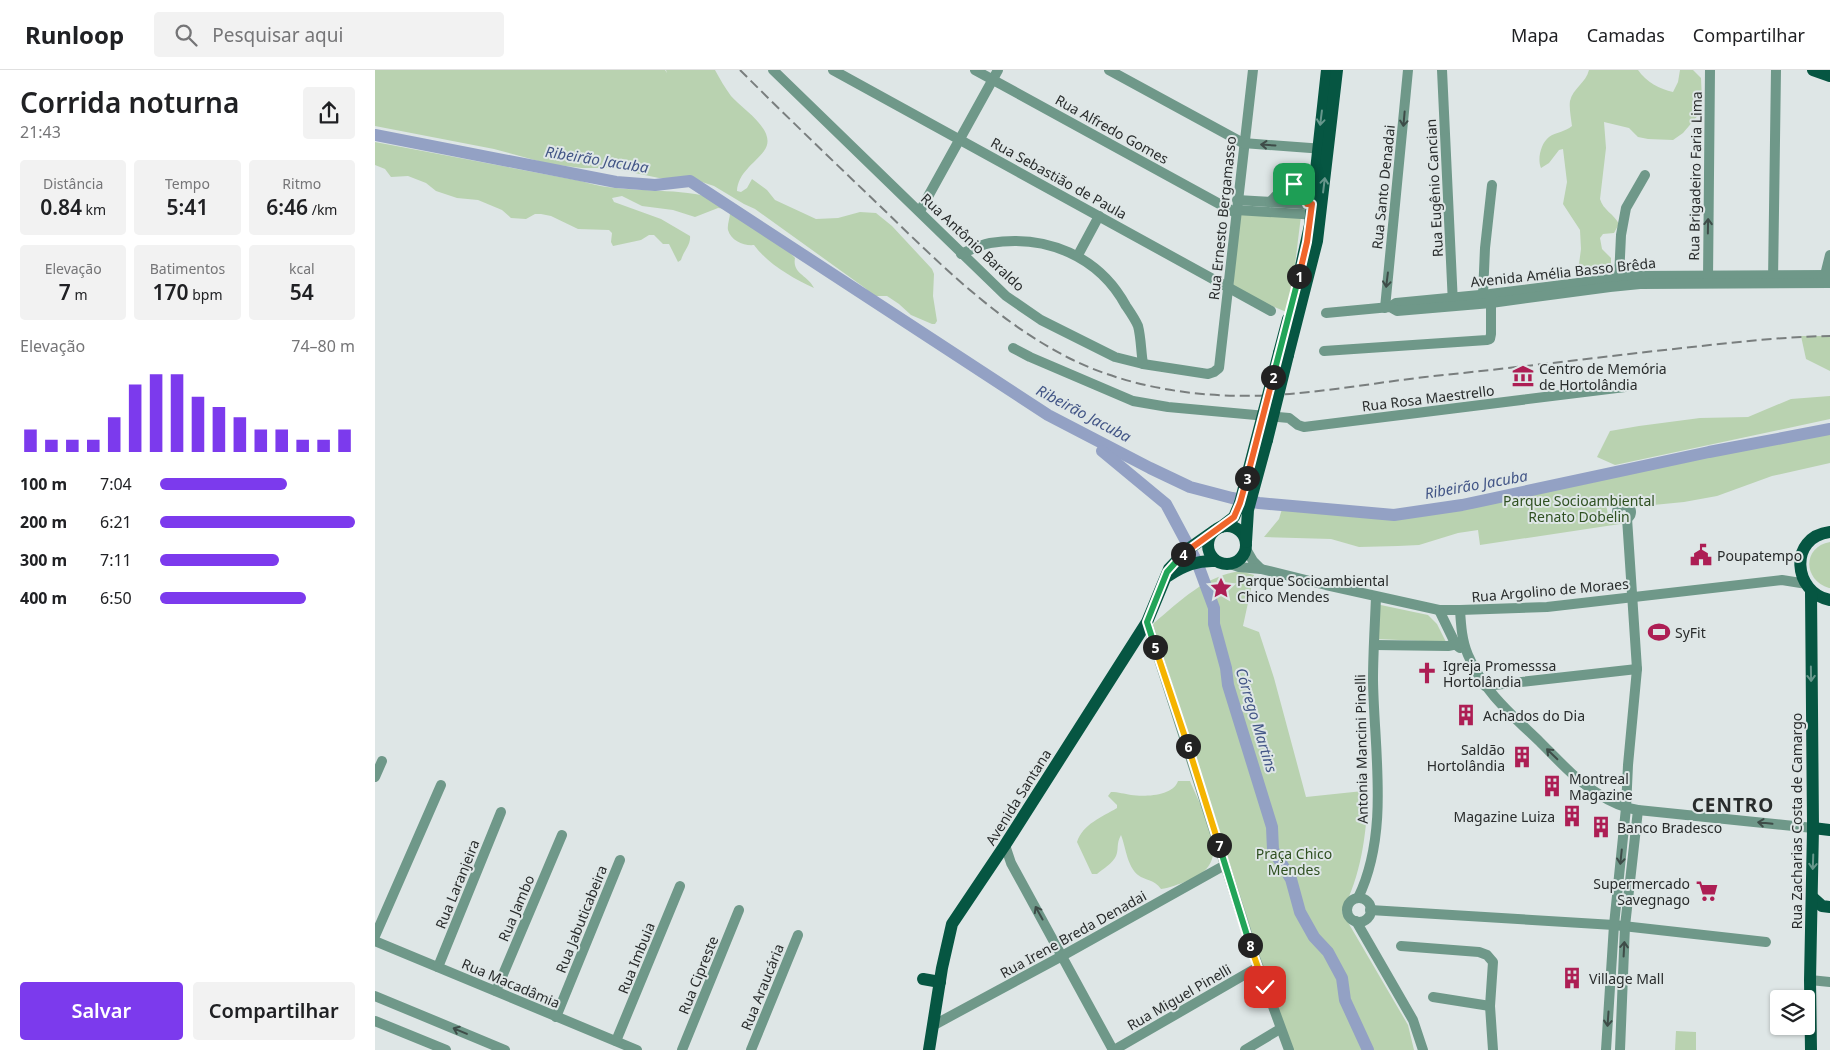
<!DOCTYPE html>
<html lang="pt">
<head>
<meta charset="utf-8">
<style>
  body { margin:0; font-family:"Noto Sans",sans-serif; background:#f2f2f2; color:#202124; height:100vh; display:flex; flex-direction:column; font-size:19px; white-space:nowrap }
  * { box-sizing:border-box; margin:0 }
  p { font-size:16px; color:#757577 }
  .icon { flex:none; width:28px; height:28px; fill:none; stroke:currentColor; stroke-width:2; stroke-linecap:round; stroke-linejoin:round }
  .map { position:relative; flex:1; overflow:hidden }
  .details { display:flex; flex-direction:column; background:#fff; width:375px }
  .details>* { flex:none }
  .fabs { position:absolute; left:1395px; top:920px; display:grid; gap:10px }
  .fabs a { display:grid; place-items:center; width:45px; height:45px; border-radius:5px; background:#fff; box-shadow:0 1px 4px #0004; font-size:25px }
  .pin { position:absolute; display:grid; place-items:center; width:42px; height:42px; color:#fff; margin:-21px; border-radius:10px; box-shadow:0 2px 8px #0006 }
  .km { position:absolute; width:25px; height:25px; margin:-12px; border-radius:50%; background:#222; color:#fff; font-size:14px; line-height:25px; text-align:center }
  .round { display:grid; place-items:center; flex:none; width:52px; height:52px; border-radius:5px; background:#f2f2f2 }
  .summary { display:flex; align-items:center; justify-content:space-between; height:85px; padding:0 20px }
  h1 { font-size:28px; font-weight:600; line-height:38px }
  .figures { display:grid; grid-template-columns:repeat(3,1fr); gap:8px; height:85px; padding:5px 20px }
  .figures div { display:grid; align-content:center; border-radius:5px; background:#f2f2f2; text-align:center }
  .figures b { font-size:21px; font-weight:600 }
  .figures small { font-size:14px; font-weight:400 }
  .figures p { font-size:14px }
  .chart { height:140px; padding:10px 20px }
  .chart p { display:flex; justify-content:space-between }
  .chart svg { width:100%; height:90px; margin-top:5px; stroke:#7c3aed; stroke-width:6 }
  .cta { display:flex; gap:10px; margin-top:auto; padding:10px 20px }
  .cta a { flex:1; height:58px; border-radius:5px; background:#7c3aed; color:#fff; font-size:20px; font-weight:600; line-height:58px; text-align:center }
  .cta a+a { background:#f2f2f2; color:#202124 }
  ul { padding:0 20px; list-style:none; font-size:16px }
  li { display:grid; grid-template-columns:80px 60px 1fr; align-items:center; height:38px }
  li i { height:12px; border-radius:6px; background:#7c3aed }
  header { display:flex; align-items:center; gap:30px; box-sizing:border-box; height:70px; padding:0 25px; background:#fff; border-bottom:1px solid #e0e0e0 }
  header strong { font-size:24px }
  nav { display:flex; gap:28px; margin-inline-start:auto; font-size:18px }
  .search { width:350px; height:45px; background:#f2f2f2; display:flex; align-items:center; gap:12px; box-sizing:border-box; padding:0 18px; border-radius:5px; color:#757577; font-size:19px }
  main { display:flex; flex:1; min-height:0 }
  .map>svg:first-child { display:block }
</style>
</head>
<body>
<header>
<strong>Runloop</strong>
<div class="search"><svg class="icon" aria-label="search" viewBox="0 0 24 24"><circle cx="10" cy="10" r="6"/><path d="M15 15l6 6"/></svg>Pesquisar aqui</div>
<nav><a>Mapa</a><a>Camadas</a><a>Compartilhar</a></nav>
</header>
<main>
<section class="details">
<div class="summary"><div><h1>Corrida noturna</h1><p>21:43</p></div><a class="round"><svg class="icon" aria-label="share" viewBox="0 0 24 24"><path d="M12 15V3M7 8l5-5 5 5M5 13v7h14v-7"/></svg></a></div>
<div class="figures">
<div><p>Distância</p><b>0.84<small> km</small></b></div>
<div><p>Tempo</p><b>5:41</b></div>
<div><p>Ritmo</p><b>6:46<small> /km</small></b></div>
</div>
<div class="figures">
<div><p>Elevação</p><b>7<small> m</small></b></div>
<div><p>Batimentos</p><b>170<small> bpm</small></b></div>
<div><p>kcal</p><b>54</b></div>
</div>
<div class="chart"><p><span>Elevação</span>74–80 m</p>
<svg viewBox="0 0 160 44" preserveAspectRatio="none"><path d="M5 44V33M15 44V38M25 44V38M35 44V38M45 44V27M55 44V11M65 44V6M75 44V6M85 44V17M95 44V22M105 44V27M115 44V33M125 44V33M135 44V38M145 44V38M155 44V33"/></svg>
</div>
<ul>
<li><b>100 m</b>7:04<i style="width:65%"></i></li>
<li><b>200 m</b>6:21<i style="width:100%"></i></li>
<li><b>300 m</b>7:11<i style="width:61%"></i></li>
<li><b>400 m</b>6:50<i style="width:75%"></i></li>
</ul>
<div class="cta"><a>Salvar</a><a>Compartilhar</a></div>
</section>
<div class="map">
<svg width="1455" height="980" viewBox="0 0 1455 980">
  <rect width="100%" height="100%" fill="#dee6e6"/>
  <!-- green -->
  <g fill="#b9d2b0">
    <path d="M0,0h290l2,3 -1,-3h49c5,9 10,18 16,26 11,13 48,35 33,55 -10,13 -26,22 -27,40l4,1 6,-4 5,-9 15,11 8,10 41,19 22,-1 22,-6 16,1 16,13 40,43 2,5 -1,22 4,25 -2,3h-3l-21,-9 -12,-11 -12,-8h-17l-1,-4 -4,-4 -110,-79 -11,-5 -30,-18 -21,-7 -34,-1 -48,-10h-29l-33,-4 -55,-15 -119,-23z"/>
    <path d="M1214,0h49c8,12 22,19 35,22l5,-10 2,-12h13l8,8 1,23 -2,12 -17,20 -10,7 -25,-1 -10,-2 -9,-9 -25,-6 2,26 -6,51c3,11 14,15 19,25l-5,9 -11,1 -3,4 2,11 9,9v9c-14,7 -21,11 -32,-3l2,-15 -1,-19 -17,-26 4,-22 -4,-33 -4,1 -10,13 -8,5c-4,-9 0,-25 8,-31 7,-5 16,-5 23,-11 -1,-8 -3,-18 -2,-25 3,-13 16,-18 19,-31z"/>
    <path d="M0,72l206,39c37,12 76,7 114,13 25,3 56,31 76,45 4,3 10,4 13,7 4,4 7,8 11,12 -3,16 13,17 19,30 -22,-10 -46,-24 -60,-43 -10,1 -23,-4 -26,-15 -1,-5 2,-12 2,-17l-5,-4 -7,-1 -23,9 -22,-7 -31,-4 -20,-10 -10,2 2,4 47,17 29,17c1,9 -7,16 -9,24l-3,2 -9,-18h-6l-9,-9h-5l-8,5 -28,6 -2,-4 1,-9 -3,-3 -31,-1 -27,-13 -10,-2h-6l-9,5 -15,-1 -9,-8 -24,-10 -21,-2 -21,-7 -10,-8 -18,-7 -17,1 -6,-8 -10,-4z"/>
    <path d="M864,143l62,3 -12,97 -44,-18 -12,-8z"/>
    <path d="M1426,266h29v35l-24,-12z"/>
    <path d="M1455,326v23l-215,46 -18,-8 13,-26 29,-5 61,-8 48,-1 43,-18z"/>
    <path d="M1455,361v32l-58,13 -55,20 -33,6 -51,5 -7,-4h-20l2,12 4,2 8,7 -140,21 -2,-15 -20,3 -39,12 -21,1 -39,1 -28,-8 -67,-2 15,-18 3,-10 115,9 21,-1 172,-34 53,-13z"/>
    <path d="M1455,472v46h-1c-26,-8 -27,-41 1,-46z"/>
    <path d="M865,501l14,4 -11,51 16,6 15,46 32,119 57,-6 5,5c-2,41 -7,79 -26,116l66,113 6,25h-123l-140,-421 3,-6c26,-22 51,-47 86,-52z"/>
    <path d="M1001,534l52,11 9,9 9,18 -70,-3z"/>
    <path d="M803,711h12c13,33 48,82 -3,100 -8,3 -17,7 -26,8 -7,-10 -15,-8 -23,-14 -11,-9 -12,-27 -17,-40 -5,9 -2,14 -5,21 -3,7 -13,13 -19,18h-5l-15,-32c6,-18 25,-25 40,-34v-3l-9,-9 3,-4c8,0 13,2 20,3 14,2 42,1 47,-14z"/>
    <path d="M1301,961l20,1v18h-21z"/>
  </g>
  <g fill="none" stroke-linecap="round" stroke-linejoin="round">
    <!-- river -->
    <g stroke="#93a1c4" stroke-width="12">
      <path d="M0,65l241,47 39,3 35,-4 358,234 102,53 40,19 42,11 27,5 135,12 68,-10 247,-53 121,-23"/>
      <path d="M727,381l64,53 31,58 17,46v16l12,44 2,17 44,142 1,23 18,29 9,33 14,25 14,15 14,26 3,22 23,50"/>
    </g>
    <!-- minor -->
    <g stroke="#6f9889" stroke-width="10">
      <path d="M398,0l233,226 35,24 74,37 28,7 65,10 6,-2 5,-4 34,-298"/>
      <path d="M458,0l438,241"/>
      <path d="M600,0l261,143"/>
      <path d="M734,0l134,73 81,6"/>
      <path d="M1067,0l11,234"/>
      <path d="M862,130l82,5"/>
      <path d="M895,132c19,-19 24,-31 37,2"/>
      <path d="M861,140l81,5"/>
      <path d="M545,141l78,-141"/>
      <path d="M586,184c9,-4 19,-9 29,-11 56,-9 109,13 136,63 4,6 9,13 12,20 3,11 3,26 5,38"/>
      <path d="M703,185l21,-39"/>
      <path d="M1450,205l5,-20"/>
      <path d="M1244,208l2,-43 5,-27 19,-33"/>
      <path d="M1333,209l2,-209"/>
      <path d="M1398,211l3,-211"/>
      <path d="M1108,225l2,-47 7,-63"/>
      <path d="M1015,237l6,-4 94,-9 144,-18 196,-1"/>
      <path d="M1010,238l23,-238"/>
      <path d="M951,243l64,-6 7,4 94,-8 119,-16 30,-3 190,-1"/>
      <path d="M638,278l17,9 103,44 35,6 121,11 9,7 6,2 321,-40"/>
      <path d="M949,281l163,-11 3,-1 1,-5v-38"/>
      <circle cx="1249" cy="442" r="7"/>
      <path d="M871,479l7,12 8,8"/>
      <path d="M855,494l9,3 22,2 65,16 113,25h21l87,-3 235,-27 25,4"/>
      <path d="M1064,540l17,35 4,3"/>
      <path d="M1085,540c1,16 2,31 8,45 15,36 45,61 72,87 18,18 35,37 57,51 12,8 27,15 41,17l175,18"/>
      <path d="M772,552l106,330 36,98"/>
      <path d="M1000,575l73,1 15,-3"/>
      <path d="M1110,616l152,-17"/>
      <path d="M0,707l7,-16"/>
      <path d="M630,775l6,18 102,187"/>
      <path d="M983,828c32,-66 16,-147 15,-218 0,-27 2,-56 3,-83"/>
      <circle cx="984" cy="840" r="12"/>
      <path d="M995,840l244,15 152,17"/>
      <path d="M981,851l57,99 10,30"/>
      <path d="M0,866l66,-151"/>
      <path d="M0,871l262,109"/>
      <path d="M1026,876l78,6 8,3 6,7 -3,44 3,44"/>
      <path d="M63,897l63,-155"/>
      <path d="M1435,910l20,2"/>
      <path d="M121,921l66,-156"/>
      <path d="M0,926l130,54"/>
      <path d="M1058,927l57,9"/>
      <path d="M181,947l64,-157"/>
      <path d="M0,951l71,29"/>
      <path d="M559,955l128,-69 163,-91"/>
      <path d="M241,971l64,-155"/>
      <path d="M307,980l57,-140"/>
      <path d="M376,980l47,-115"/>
      <path d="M739,980l144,-83"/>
      <path d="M870,980l35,-21"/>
      <path d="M1231,980l8,-125 12,-117 2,-43 9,-96 -10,-151"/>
      <path d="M1245,980l5,-124 13,-116"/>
    </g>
    <!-- major -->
    <g stroke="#065642" stroke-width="12">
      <path d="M1438,0l17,6"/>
      <path d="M923,210l12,-55 17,-155"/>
      <path d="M904,283l9,-34"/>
      <path d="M913,285l29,-114 20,-171"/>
      <circle cx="852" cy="475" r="19"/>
      <path d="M846,457l13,-10 6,-14"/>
      <path d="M1455,462c-42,5 -37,61 0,68"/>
      <path d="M871,472l2,-32 19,-70"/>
      <path d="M793,506c15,-10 29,-16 48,-15"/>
      <path d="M1438,758l17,2"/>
      <path d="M1437,827l10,9 8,1"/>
      <path d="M548,909l17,3"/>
      <path d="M554,980l13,-82 10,-44 53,-79 142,-223 22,-53 18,-19 27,-19"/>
      <path d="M1436,980l-1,-70 3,-152 -2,-236"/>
    </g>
    <!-- rail -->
    <path stroke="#797e7e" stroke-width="2" stroke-dasharray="10 5" stroke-linecap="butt" d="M365,0c46,46 93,91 140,136 59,57 118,117 193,154 68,33 152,41 226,33 42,-4 84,-11 126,-16 77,-8 153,-17 230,-26 58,-6 116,-14 175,-15"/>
    <!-- major-bridge -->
    <g stroke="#065642" stroke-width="12">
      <path d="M892,370l21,-85"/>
      <path d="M865,433l39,-150"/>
    </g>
  </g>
  <!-- one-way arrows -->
  <defs><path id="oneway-shaft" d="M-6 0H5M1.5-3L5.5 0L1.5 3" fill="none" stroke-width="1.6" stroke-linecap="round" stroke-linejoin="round" transform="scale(1.25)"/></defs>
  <g stroke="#67978c">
    <use href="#oneway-shaft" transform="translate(946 48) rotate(97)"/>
    <use href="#oneway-shaft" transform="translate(949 115) rotate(-83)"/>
    <use href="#oneway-shaft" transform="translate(1436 604) rotate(89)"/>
    <use href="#oneway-shaft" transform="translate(1438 792) rotate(92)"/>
  </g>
  <g stroke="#3e4c48">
    <use href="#oneway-shaft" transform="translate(1029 49) rotate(95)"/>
    <use href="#oneway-shaft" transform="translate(893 75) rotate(-176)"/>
    <use href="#oneway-shaft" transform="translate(1333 156) rotate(-89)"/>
    <use href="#oneway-shaft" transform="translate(1012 210) rotate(97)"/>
    <use href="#oneway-shaft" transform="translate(1177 684) rotate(-136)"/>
    <use href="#oneway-shaft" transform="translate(1390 753) rotate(-174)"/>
    <use href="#oneway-shaft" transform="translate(1246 787) rotate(96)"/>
    <use href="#oneway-shaft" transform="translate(664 843) rotate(-119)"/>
    <use href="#oneway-shaft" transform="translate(1249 879) rotate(-87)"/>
    <use href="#oneway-shaft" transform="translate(1233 949) rotate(94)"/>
    <use href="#oneway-shaft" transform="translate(85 961) rotate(-157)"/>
  </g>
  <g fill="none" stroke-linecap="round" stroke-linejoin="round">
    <!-- split-1 casing -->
    <g stroke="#fff" stroke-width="10">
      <path id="split-1" d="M919,114c8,2 10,12 13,20h5l-5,38 -8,34"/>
    </g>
    <!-- split-2 casing -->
    <g stroke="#fff" stroke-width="10">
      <path id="split-2" d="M898,307l26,-101"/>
    </g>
    <!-- split-3 casing -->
    <g stroke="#fff" stroke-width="10">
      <path id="split-3" d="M872,408l26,-101"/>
    </g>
    <!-- split-4 casing -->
    <g stroke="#fff" stroke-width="10">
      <path id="split-4" d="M808,484l51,-37 6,-14 7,-25"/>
    </g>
    <!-- split-5 casing -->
    <g stroke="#fff" stroke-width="10">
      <path id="split-5" d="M780,577l-8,-25 20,-50 16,-18"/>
    </g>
    <!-- split-6 casing -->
    <g stroke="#fff" stroke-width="10">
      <path id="split-6" d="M780,577l33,99"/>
    </g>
    <!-- split-7 casing -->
    <g stroke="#fff" stroke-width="10">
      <path id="split-7" d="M813,676l31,99"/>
    </g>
    <!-- split-8 casing -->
    <g stroke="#fff" stroke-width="10">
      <path id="split-8" d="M844,775l31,100"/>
    </g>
    <!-- split-9 casing -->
    <g stroke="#fff" stroke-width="10">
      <path id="split-9" d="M875,875l15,42"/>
    </g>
    <!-- split-1 -->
    <use href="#split-1" stroke="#f0652b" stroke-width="6"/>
    <!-- split-2 -->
    <use href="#split-2" stroke="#22a559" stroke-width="6"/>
    <!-- split-3 -->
    <use href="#split-3" stroke="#f0652b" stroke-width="6"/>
    <!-- split-4 -->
    <use href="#split-4" stroke="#f0652b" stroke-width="6"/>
    <!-- split-5 -->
    <use href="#split-5" stroke="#22a559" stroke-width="6"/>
    <!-- split-6 -->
    <use href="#split-6" stroke="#f5b400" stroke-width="6"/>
    <!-- split-7 -->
    <use href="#split-7" stroke="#f5b400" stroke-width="6"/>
    <!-- split-8 -->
    <use href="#split-8" stroke="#22a559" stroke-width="6"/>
    <!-- split-9 -->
    <use href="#split-9" stroke="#f5b400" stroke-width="6"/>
  </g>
  <!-- icons -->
  <defs>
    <g id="museum-bare" transform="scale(1.725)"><path d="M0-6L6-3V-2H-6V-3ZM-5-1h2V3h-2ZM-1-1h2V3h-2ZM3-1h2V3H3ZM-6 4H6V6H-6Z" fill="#ad1e54" stroke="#dee6e6" stroke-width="2.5" paint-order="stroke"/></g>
    <g id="civic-bare" transform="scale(1.725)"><path d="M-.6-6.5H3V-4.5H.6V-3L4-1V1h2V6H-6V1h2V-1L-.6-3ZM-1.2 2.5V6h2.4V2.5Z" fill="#ad1e54" stroke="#dee6e6" stroke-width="2.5" paint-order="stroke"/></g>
    <g id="sight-bare" transform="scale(1.725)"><path d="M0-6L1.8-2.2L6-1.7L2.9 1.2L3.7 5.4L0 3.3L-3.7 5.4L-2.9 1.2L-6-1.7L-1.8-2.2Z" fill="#ad1e54" stroke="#dee6e6" stroke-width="2.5" paint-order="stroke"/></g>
    <g id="stadium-bare" transform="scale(1.725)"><path d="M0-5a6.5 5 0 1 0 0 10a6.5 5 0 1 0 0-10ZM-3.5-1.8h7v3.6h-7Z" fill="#ad1e54" stroke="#dee6e6" stroke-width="2.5" paint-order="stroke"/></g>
    <g id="church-bare" transform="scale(1.725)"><path d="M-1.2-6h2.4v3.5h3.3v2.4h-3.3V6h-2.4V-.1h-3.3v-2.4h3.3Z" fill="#ad1e54" stroke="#dee6e6" stroke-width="2.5" paint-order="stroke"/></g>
    <g id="building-bare" transform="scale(1.725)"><path d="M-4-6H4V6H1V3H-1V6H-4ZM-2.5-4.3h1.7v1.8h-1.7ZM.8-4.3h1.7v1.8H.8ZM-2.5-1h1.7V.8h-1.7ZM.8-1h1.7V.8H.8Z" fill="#ad1e54" stroke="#dee6e6" stroke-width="2.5" paint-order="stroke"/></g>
    <g id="supermarket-bare" transform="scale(1.725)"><path d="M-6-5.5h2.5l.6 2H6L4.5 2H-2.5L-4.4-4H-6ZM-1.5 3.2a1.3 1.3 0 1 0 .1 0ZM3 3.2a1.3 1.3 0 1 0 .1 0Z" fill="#ad1e54" stroke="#dee6e6" stroke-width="2.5" paint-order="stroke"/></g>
  </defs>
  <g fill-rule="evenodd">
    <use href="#museum-bare" x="1148" y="306"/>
    <use href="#civic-bare" x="1326" y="485"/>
    <use href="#sight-bare" x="846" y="518"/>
    <use href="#stadium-bare" x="1284" y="562"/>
    <use href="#church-bare" x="1052" y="603"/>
    <use href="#building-bare" x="1091" y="645"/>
    <use href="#building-bare" x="1147" y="687"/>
    <use href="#building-bare" x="1177" y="716"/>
    <use href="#building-bare" x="1197" y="746"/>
    <use href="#building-bare" x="1226" y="757"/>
    <use href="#supermarket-bare" x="1332" y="821"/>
    <use href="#building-bare" x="1197" y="908"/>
  </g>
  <g text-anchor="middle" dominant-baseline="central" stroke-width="4" stroke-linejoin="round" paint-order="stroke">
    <!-- street labels -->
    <g font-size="14" fill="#292c2c" stroke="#dee6e6">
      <text transform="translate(737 59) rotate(29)">Rua Alfredo Gomes</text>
      <text transform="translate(1320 106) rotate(-89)">Rua Brigadeiro Faria Lima</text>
      <text transform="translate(684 108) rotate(29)">Rua Sebastião de Paula</text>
      <text transform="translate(1008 117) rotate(-84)">Rua Santo Denadai</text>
      <text transform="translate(1059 118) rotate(-93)">Rua Eugênio Cancian</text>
      <text transform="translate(847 148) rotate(-84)">Rua Ernesto Bergamasso</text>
      <text transform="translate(598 172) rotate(43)">Rua Antônio Baraldo</text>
      <text transform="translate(1188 202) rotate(-6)">Avenida Amélia Basso Brêda</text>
      <text transform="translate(1053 328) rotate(-7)">Rua Rosa Maestrello</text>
      <text transform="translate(1175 520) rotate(-5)">Rua Argolino de Moraes</text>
      <text transform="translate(986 679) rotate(-91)">Antonia Mancini Pinelli</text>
      <text transform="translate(643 727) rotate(-58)">Avenida Santana</text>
      <text transform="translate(1421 751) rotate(-90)">Rua Zacharias Costa de Camargo</text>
      <text transform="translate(82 814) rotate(-68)">Rua Laranjeira</text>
      <text transform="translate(141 838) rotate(-67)">Rua Jambo</text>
      <text transform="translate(206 849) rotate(-68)">Rua Jabuticabeira</text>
      <text transform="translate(698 864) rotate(-29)">Rua Irene Breda Denadai</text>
      <text transform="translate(261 888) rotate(-68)">Rua Imbuia</text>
      <text transform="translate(323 905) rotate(-68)">Rua Cipreste</text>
      <text transform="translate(136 913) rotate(23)">Rua Macadâmia</text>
      <text transform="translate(387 917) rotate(-68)">Rua Araucária</text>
      <text transform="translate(804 927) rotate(-30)">Rua Miguel Pinelli</text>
    </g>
    <!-- poi labels -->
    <g font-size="14" fill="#292c2c" stroke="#dee6e6" text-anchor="start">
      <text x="1164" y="298">Centro de Memória<tspan x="1164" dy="16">de Hortolândia</tspan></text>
      <text x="1342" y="485">Poupatempo</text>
      <text x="862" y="510">Parque Socioambiental<tspan x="862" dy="16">Chico Mendes</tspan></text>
      <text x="1300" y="562">SyFit</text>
      <text x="1068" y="595">Igreja Promesssa<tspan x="1068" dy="16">Hortolândia</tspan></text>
      <text x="1108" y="645">Achados do Dia</text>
      <text x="1130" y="679" text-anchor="end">Saldão<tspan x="1130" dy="16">Hortolândia</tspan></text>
      <text x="1194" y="708">Montreal<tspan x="1194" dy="16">Magazine</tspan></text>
      <text x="1180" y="746" text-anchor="end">Magazine Luiza</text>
      <text x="1242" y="757">Banco Bradesco</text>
      <text x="1315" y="813" text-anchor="end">Supermercado<tspan x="1315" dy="16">Savegnago</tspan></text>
      <text x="1214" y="908">Village Mall</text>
    </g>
    <!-- park labels -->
    <g font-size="14" fill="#2f5021" stroke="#dee6e6">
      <text x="1204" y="430">Parque Socioambiental<tspan x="1204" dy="16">Renato Dobelin</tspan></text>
      <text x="919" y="783">Praça Chico<tspan x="919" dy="16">Mendes</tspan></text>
    </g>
    <!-- water labels -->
    <g font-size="15" font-style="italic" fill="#425586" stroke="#dee6e6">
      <text transform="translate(222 89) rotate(9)">Ribeirão Jacuba</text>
      <text transform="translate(709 343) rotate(28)">Ribeirão Jacuba</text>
      <text transform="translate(1101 414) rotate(-10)">Ribeirão Jacuba</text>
      <text transform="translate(882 650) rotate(73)">Córrego Martins</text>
    </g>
    <!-- district labels -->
    <g font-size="19" font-weight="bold" letter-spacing="1" fill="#292c2c" stroke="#dee6e6">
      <text x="1358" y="735">CENTRO</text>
    </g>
  </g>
</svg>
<div class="fabs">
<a><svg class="icon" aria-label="layers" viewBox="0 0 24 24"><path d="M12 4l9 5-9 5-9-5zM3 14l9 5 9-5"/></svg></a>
</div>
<div class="pin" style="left:919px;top:114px;background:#1e9e55"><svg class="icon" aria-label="arrive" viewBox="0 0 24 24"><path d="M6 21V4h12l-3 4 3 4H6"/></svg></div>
<div class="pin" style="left:890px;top:917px;background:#d93025"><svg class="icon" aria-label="check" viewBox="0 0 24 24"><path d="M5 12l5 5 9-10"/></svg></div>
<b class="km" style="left:924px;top:206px">1</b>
<b class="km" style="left:898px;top:307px">2</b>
<b class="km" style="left:872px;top:408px">3</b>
<b class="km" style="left:808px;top:484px">4</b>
<b class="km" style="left:780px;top:577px">5</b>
<b class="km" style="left:813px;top:676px">6</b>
<b class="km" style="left:844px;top:775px">7</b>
<b class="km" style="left:875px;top:875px">8</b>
</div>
</main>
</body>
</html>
